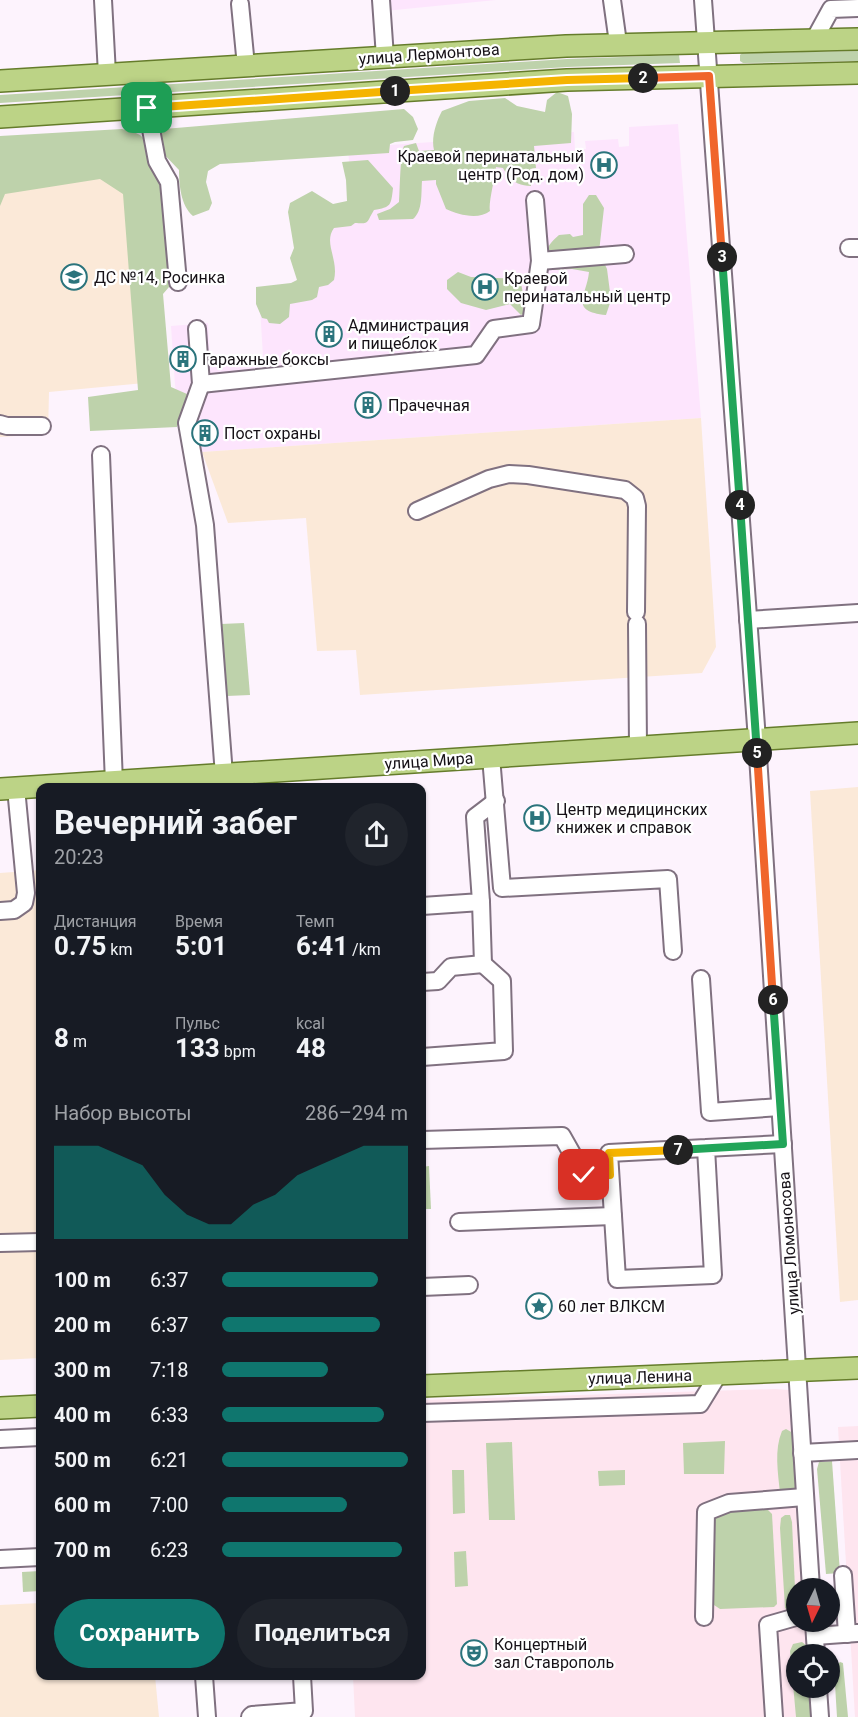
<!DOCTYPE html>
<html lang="ru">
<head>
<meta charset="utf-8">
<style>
  body { margin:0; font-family:Roboto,sans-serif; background:#20242c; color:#f1f3f6; height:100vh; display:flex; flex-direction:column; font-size:22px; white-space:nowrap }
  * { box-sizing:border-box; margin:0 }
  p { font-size:20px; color:#9ea1a6 }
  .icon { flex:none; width:33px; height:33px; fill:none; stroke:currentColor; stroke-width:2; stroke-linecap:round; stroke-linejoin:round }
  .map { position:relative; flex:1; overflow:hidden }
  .details { position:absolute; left:36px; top:783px; width:390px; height:897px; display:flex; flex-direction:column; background:#171b24; border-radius:12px; box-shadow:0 2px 4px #0004 }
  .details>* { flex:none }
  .needle { width:39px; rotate:185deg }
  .controls { position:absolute; left:786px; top:1578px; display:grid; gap:12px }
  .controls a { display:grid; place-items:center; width:54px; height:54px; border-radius:50%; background:#171b24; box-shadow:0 2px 4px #0004; font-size:30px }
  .pin { position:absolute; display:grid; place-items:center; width:51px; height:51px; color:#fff; margin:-26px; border-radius:12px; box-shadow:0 3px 9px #0006 }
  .km { position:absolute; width:30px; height:30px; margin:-15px; border-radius:50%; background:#222; color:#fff; font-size:16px; line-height:30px; text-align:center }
  .round { display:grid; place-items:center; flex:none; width:63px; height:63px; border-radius:32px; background:#20242c }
  .overview { display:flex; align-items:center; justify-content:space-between; height:102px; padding:0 18px }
  h1 { font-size:33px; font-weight:700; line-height:45px }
  .metrics { display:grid; grid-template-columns:repeat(3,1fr); gap:9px; height:102px; padding:6px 18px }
  .metrics div { display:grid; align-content:center }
  .metrics b { font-size:26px; font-weight:700 }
  .metrics small { font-size:16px; font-weight:400 }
  .metrics p { font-size:16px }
  .chart { height:168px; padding:12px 18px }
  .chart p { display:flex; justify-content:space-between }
  .chart svg { width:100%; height:108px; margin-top:6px; fill:#0f766e; opacity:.7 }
  .primary-button { display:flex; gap:12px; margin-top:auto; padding:12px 18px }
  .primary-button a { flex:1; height:69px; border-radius:36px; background:#0f766e; color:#fff; font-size:24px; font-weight:700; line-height:69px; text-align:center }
  .primary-button a+a { background:#20242c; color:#f1f3f6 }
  ul { padding:0 18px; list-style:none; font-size:20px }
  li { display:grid; grid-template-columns:96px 72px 1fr; align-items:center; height:45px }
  li i { height:15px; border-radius:8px; background:#0f766e }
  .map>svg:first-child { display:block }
</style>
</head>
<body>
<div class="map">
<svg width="858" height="1717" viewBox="0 0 858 1717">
  <rect width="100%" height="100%" fill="#fdf3fd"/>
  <!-- commercial -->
  <g fill="#fee5ef">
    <path d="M775,1389l14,1 6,7 12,191h-11v34h13l2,32h-15v34h17l2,29h-460l-2,-41h69v-276z"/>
    <path d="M858,1426v291h-3l-17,-290z"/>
  </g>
  <!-- built -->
  <g fill="#fde5fd">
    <path d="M384,0h112l-111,11z"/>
    <path d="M678,124l23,294 -499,34 -9,-25 -11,1 -7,-43 -4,-59 37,-3 2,37 53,-3 -4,-67 41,-5 7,-60 46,-10 -5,-67 226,-16 1,18 11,-1 -1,-8 33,-2 1,8 10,-1v-19z"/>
  </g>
  <!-- education -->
  <g fill="#fbe9d8">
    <path d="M141,165l14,217 -106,10 -1,42 -48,3v-264z"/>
    <path d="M701,418l15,229 -14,26 -342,22 -4,-45 -39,1 -11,-133 -78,5 -26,-71z"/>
    <path d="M858,787v513l-18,2 -30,-511z"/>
    <path d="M40,870v488l-40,2v-487z"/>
    <path d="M40,1603v73h115l4,41h-159v-112z"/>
  </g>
  <!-- green -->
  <g fill="#bed2ab">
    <path d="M858,51v10l-115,2 -3,-2v-6l2,-2z"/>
    <path d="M679,55l1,8 -113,4 -567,36v-8l567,-36z"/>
    <path d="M557,92l11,4 4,18 -1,29 -37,3 2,22 -6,1 1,17c-13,0 -22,-6 -28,-18l-7,-1c-1,11 -8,37 -6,44 -11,9 -32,4 -44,-2l-10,-25v-4l-14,1c-1,12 1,30 -9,38l-34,1 -2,-6 13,-5 9,-7c1,-12 1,-48 5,-56l12,-3 3,8 15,-1c-3,-12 2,-28 8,-39l27,-10 36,-3 12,8 28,6 2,-12z"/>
    <path d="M404,109l9,8 5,12 -5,11 -18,2 -5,2 -1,9 -169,11 -12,7 -2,11 6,21 -3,7 -16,6c-12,-10 -14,-31 -14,-46l-22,-23v-10l7,-8z"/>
    <path d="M122,129c6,2 13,3 18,6 30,25 27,114 29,152l-6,7 8,93 16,7 -10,33 -87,4 -2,-34 50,-7 -15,-196 -23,-15 -95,15 -5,12v-70z"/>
    <path d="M368,160l25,28c-2,18 -2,19 -19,22 -8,13 -4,14 -19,13l-4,3 -17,2c-11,15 5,31 0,52l-6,5 -9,2 -2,10 -5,3 -22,4 -1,13 -9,7 -11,-1 -2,-4 -5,-1 -6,-14v-17l35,-4 6,-3 -7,-22 4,-10 -6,-36 2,-9 22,-12 21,13 14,-3 -1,-21 -4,-18z"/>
    <path d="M589,195h7l8,13 -5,44 8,17 4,31 -5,15c-38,-4 -19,-20 -17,-43l-17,-3 -22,1c-6,-17 -5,-23 9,-35l11,-1 3,3 10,-2v-31z"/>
    <path d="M458,272l13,5 49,2 7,33 -6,3 -11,-11 -24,6 -25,-7 -14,-14v-9z"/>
    <path d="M244,623l6,72 -23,1 -6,-72z"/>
    <path d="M429,1166l2,43h-9v-42z"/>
    <path d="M786,1429l7,4 4,52 -2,9 -15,-1c-2,-21 -6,-43 2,-62z"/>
    <path d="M725,1441l-1,33h-40l-1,-31z"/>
    <path d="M512,1442l3,78h-26l-3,-77z"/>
    <path d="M832,1461l8,112 -14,1 -9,-105 2,-7z"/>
    <path d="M452,1470h12l1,43 -12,1z"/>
    <path d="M625,1470v15l-26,1 -1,-15z"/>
    <path d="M750,1508l17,1 5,5 5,90 -3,3 -54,2 -6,-4 -5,-74 4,-15 6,-4z"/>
    <path d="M785,1515h5l2,7 4,89 -6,1 -5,-4 -5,-80 1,-10z"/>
    <path d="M466,1551l2,35 -13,1 -1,-35z"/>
    <path d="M40,1571v20l-17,1 -1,-20z"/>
    <path d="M802,1642l5,4v8h-11v34h13l2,29h-15l-6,-66 3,-7z"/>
    <path d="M840,1662l3,1 5,54h-11l-3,-49z"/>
  </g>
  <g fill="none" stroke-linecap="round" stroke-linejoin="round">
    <!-- minor casing -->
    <g stroke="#807180" stroke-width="20">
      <g id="minor">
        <path d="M103,0l4,74"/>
        <path d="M381,0l4,57"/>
        <path d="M612,0l6,43"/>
        <path d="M703,0l54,740 54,848"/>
        <path d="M240,4l6,62"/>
        <path d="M814,40l17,-31 27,-1"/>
        <path d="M147,108l10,53 12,21 9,100"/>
        <path d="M849,248h9"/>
        <path d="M540,261l85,-7"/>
        <path d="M197,329l4,55 -14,39 18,102 19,250"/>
        <path d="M201,384l275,-29 18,-26 37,-5 9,-63 -5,-61"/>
        <path d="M0,424l7,2h35"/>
        <path d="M101,455l13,328"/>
        <path d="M417,511l72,-32 20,-5 19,1 97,15 10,8 2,8 -1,106"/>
        <path d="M748,620l110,-7"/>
        <path d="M637,624l1,123"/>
        <path d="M491,757l11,131 166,-9 5,72"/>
        <path d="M422,906l59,-4 -6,-85 21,-16"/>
        <path d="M0,911l14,-1 10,-7 2,-10 -10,-105"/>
        <path d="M701,979l9,133 70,-5"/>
        <path d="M422,982l16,-1 13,-14 32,-3 -2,-62"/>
        <path d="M422,1057l82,-6 -2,-70 -19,-17"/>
        <path d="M422,1140l140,-4 22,39h26"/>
        <path d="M706,1148l7,127 -96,4 -8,-126 174,-9"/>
        <path d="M459,1222l154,-6"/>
        <path d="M0,1243l40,-1"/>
        <path d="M422,1287l47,-2"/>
        <path d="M422,1413l278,-9 19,-31"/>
        <path d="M0,1439l40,-2"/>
        <path d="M802,1453l56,-3"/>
        <path d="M0,1559l40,-2"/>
        <path d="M843,1575l4,59"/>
        <path d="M704,1617l2,-105 23,-9 75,-6"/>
        <path d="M814,1622l2,32"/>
        <path d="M815,1636l42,-3"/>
        <path d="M204,1676l3,41"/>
        <path d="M818,1688l2,29"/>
        <path d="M250,1717l2,-2 52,-4 -2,-35"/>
        <path d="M774,1717l-6,-92 28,-8"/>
      </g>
    </g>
    <!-- major casing -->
    <g stroke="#657c2b" stroke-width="24">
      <g id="major">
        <path d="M0,81l566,-35 292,-7"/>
        <path d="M0,117l567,-37 291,-7"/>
        <path d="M0,789l858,-56"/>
        <path d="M422,1386l436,-18"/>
        <path d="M0,1408l40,-2"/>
      </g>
    </g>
    <!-- minor -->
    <use href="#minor" stroke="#fff" stroke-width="16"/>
    <!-- major -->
    <use href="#major" stroke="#bcd386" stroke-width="21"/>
  </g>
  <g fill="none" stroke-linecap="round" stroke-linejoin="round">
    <!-- split-1 casing -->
    <g stroke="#fff" stroke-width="12">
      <path id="split-1" d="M147,108l248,-17"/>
    </g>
    <!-- split-2 casing -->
    <g stroke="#fff" stroke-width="12">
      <path id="split-2" d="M395,91l172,-11 76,-2"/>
    </g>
    <!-- split-3 casing -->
    <g stroke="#fff" stroke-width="12">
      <path id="split-3" d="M643,78l66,-2 13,181"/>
    </g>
    <!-- split-4 casing -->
    <g stroke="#fff" stroke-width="12">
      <path id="split-4" d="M722,257l18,248"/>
    </g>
    <!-- split-5 casing -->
    <g stroke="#fff" stroke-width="12">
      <path id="split-5" d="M740,505l17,248"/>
    </g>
    <!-- split-6 casing -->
    <g stroke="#fff" stroke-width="12">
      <path id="split-6" d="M757,753l16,247"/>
    </g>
    <!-- split-7 casing -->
    <g stroke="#fff" stroke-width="12">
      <path id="split-7" d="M678,1150l105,-6 -10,-144"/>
    </g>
    <!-- split-8 casing -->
    <g stroke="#fff" stroke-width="12">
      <path id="split-8" d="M584,1175h26l-1,-22 69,-3"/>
    </g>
    <!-- split-1 -->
    <use href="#split-1" stroke="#f5b400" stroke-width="8"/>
    <!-- split-2 -->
    <use href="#split-2" stroke="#f5b400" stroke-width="8"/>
    <!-- split-3 -->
    <use href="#split-3" stroke="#f0652b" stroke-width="8"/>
    <!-- split-4 -->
    <use href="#split-4" stroke="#22a559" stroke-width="8"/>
    <!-- split-5 -->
    <use href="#split-5" stroke="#22a559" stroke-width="8"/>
    <!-- split-6 -->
    <use href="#split-6" stroke="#f0652b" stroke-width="8"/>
    <!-- split-7 -->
    <use href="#split-7" stroke="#22a559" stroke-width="8"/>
    <!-- split-8 -->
    <use href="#split-8" stroke="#f5b400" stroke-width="8"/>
  </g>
  <!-- icons -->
  <defs>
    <g id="hospital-ring" transform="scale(1.35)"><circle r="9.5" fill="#fff" stroke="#2b747c" stroke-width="1.5"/><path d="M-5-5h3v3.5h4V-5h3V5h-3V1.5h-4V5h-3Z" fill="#2b747c"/></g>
    <g id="school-ring" transform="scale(1.35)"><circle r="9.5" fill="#fff" stroke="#2b747c" stroke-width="1.5"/><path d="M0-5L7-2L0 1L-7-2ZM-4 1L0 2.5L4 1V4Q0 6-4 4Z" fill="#2b747c"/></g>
    <g id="building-ring" transform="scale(1.35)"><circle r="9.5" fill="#fff" stroke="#2b747c" stroke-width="1.5"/><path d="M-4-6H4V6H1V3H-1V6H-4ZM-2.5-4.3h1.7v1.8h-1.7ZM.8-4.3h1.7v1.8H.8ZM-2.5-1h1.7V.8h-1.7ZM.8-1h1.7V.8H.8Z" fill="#2b747c"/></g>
    <g id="sight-ring" transform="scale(1.35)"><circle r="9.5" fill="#fff" stroke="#2b747c" stroke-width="1.5"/><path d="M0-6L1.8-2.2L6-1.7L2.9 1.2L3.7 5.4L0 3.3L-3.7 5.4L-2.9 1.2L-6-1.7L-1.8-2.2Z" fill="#2b747c"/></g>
    <g id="theatre-ring" transform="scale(1.35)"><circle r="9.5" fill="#fff" stroke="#2b747c" stroke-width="1.5"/><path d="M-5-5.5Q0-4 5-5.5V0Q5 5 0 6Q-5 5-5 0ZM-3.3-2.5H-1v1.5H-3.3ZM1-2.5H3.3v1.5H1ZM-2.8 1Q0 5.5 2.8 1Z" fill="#2b747c"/></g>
  </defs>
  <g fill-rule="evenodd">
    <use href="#hospital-ring" x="604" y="165"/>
    <use href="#school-ring" x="74" y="277"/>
    <use href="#hospital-ring" x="485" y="287"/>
    <use href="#building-ring" x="329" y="334"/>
    <use href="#building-ring" x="183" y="359"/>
    <use href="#building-ring" x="368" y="405"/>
    <use href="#building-ring" x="205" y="433"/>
    <use href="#hospital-ring" x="537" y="818"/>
    <use href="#sight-ring" x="539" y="1306"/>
    <use href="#theatre-ring" x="474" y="1653"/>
  </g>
  <g text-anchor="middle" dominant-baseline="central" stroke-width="4.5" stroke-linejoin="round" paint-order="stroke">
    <!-- street labels -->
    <g font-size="16" fill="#161117" stroke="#fff">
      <text transform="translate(429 54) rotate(-4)">улица Лермонтова</text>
      <text transform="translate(429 761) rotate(-4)">улица Мира</text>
      <text transform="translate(789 1243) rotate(-94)">улица Ломоносова</text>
      <text transform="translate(640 1377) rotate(-2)">улица Ленина</text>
    </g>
    <!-- poi labels -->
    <g font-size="16" fill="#161117" stroke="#fff" text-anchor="start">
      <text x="584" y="156" text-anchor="end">Краевой перинатальный<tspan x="584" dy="18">центр (Род. дом)</tspan></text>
      <text x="94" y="277">ДС №14, Росинка</text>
      <text x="504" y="278">Краевой<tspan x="504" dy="18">перинатальный центр</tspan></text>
      <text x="348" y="325">Администрация<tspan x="348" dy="18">и пищеблок</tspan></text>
      <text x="202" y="359">Гаражные боксы</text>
      <text x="388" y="405">Прачечная</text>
      <text x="224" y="433">Пост охраны</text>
      <text x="556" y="809">Центр медицинских<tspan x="556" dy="18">книжек и справок</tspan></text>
      <text x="558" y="1306">60 лет ВЛКСМ</text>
      <text x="494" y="1644">Концертный<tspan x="494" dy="18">зал Ставрополь</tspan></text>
    </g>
  </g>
</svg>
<div class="controls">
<a><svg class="needle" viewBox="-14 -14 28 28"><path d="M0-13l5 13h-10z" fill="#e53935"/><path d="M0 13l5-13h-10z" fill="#9ea1a6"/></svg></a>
<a><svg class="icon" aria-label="locate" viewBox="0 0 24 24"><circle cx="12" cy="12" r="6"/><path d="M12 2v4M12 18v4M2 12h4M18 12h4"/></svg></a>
</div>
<div class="pin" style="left:147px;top:108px;background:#1e9e55"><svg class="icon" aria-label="arrive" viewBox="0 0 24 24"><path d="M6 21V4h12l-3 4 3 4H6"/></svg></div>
<div class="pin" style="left:584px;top:1175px;background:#d93025"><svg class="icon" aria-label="check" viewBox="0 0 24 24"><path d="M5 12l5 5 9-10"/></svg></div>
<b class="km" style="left:395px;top:91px">1</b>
<b class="km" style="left:643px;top:78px">2</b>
<b class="km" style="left:722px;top:257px">3</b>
<b class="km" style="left:740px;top:505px">4</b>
<b class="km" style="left:757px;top:753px">5</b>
<b class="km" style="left:773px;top:1000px">6</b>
<b class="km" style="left:678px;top:1150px">7</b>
<section class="details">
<div class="overview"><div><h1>Вечерний забег</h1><p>20:23</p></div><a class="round"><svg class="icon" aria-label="share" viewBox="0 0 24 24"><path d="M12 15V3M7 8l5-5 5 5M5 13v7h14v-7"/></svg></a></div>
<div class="metrics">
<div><p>Дистанция</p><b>0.75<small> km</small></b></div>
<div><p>Время</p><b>5:01</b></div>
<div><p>Темп</p><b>6:41<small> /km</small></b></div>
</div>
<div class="metrics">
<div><b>8<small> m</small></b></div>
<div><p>Пульс</p><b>133<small> bpm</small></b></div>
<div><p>kcal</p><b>48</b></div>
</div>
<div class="chart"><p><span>Набор высоты</span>286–294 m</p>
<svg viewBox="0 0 160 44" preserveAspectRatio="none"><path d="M0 44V6L10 6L20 6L30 10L40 14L50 26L60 34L70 38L80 38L90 30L100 26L110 18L120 14L130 10L140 6L150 6L160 6V44z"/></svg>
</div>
<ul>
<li><b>100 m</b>6:37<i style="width:84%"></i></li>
<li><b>200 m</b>6:37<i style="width:85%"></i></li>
<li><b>300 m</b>7:18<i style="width:57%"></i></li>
<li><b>400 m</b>6:33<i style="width:87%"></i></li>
<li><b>500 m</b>6:21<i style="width:100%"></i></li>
<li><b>600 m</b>7:00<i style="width:67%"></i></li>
<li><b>700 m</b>6:23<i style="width:97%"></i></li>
</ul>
<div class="primary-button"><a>Сохранить</a><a>Поделиться</a></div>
</section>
</div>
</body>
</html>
